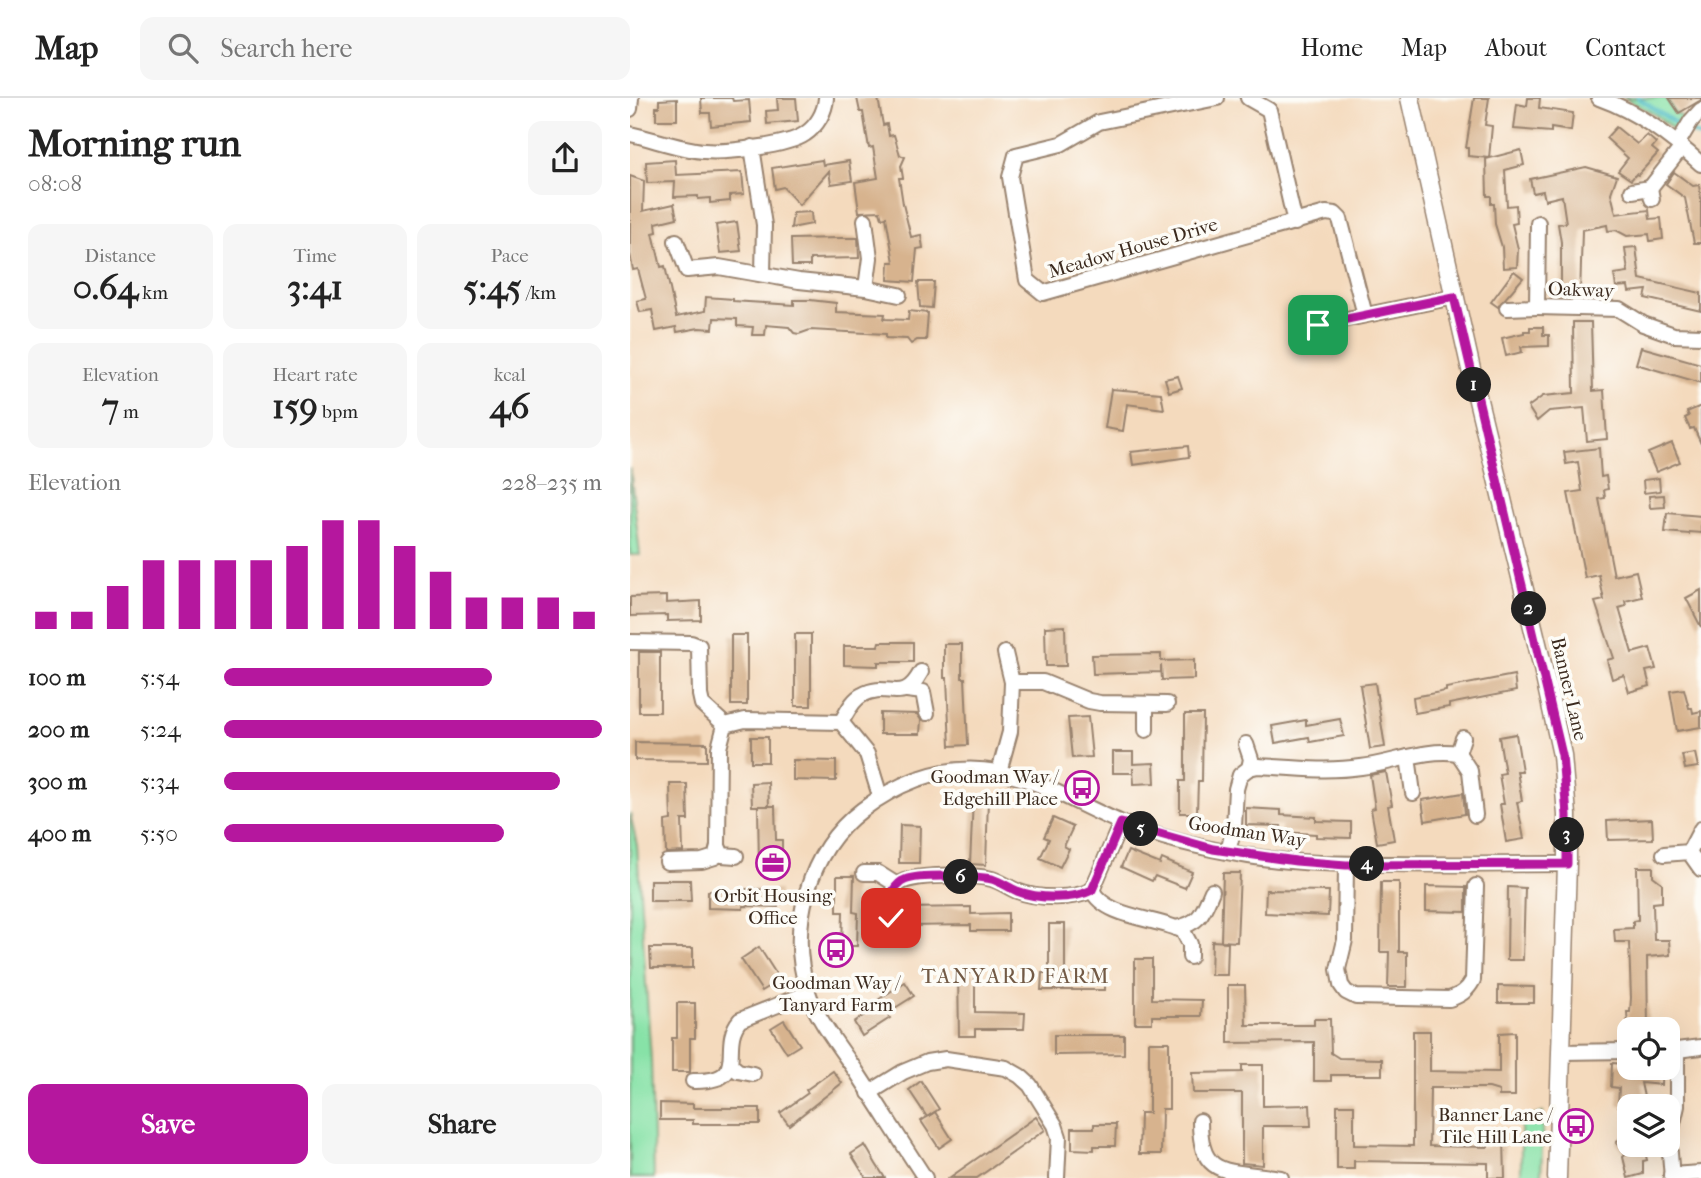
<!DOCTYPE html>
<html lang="en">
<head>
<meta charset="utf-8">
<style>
  body { margin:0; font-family:"IM FELL French Canon",serif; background:#f6f6f6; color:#222; height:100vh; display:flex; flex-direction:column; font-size:26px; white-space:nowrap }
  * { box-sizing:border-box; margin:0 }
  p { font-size:23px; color:#767676 }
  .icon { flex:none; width:38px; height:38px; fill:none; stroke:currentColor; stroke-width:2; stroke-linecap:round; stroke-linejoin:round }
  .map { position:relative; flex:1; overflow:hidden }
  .details { display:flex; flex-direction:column; background:#fff; width:630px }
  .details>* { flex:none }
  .controls { position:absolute; left:987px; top:919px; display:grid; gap:14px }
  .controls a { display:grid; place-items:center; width:63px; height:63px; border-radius:14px; background:#fff; box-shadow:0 7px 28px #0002; font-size:35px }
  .pin { position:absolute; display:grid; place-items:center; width:60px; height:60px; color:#fff; margin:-30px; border-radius:14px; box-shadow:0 4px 10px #0006 }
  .km { position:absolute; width:35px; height:35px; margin:-18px; border-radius:50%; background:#222; color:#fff; font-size:19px; line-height:35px; text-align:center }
  .round { display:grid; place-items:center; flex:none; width:74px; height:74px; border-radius:14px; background:#f6f6f6 }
  .headline { display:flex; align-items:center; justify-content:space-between; height:119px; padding:0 28px }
  h1 { font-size:38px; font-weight:800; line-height:52px }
  .metrics { display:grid; grid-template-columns:repeat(3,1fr); gap:10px; height:119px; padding:7px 28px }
  .metrics div { display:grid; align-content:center; border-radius:14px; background:#f6f6f6; text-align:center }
  .metrics b { font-size:35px; font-weight:800 }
  .metrics small { font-size:19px; font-weight:400 }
  .metrics p { font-size:19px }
  .chart { height:196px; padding:14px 28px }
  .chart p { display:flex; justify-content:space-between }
  .chart svg { width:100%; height:126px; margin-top:7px; stroke:#b5179e; stroke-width:6 }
  .button { display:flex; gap:14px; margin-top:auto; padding:14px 28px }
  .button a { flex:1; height:80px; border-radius:14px; background:#b5179e; color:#fff; font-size:28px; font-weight:800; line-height:80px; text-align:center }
  .button a+a { background:#f6f6f6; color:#222 }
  ul { padding:0 28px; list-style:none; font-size:23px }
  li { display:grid; grid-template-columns:112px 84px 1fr; align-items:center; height:52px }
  li i { height:18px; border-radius:9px; background:#b5179e }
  header { display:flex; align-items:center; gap:42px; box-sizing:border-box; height:98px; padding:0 35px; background:#fff; border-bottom:2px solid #e0e0e0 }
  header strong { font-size:33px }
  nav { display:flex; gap:38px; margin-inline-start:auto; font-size:24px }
  .search { width:490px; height:63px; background:#f6f6f6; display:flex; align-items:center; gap:18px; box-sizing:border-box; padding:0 24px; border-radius:14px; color:#767676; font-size:26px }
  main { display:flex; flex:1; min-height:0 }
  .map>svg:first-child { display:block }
</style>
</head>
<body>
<header>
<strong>Map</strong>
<div class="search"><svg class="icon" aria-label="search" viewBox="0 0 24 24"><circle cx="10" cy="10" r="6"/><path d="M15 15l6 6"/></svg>Search here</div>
<nav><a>Home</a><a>Map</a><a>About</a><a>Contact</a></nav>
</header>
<main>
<section class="details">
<div class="headline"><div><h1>Morning run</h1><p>08:08</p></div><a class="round"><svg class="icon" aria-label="share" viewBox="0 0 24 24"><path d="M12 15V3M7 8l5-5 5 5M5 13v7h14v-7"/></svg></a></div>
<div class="metrics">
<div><p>Distance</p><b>0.64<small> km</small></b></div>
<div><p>Time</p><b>3:41</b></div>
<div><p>Pace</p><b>5:45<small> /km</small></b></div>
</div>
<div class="metrics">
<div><p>Elevation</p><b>7<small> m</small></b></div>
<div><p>Heart rate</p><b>159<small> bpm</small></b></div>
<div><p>kcal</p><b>46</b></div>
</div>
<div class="chart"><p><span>Elevation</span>228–235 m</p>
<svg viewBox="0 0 160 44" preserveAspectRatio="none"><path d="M5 44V38M15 44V38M25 44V29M35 44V20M45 44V20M55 44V20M65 44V20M75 44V15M85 44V6M95 44V6M105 44V15M115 44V24M125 44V33M135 44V33M145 44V33M155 44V38"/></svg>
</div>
<ul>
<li><b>100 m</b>5:54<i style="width:71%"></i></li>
<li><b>200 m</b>5:24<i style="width:100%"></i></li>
<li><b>300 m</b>5:34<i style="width:89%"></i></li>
<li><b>400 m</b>5:50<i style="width:74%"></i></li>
</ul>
<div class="button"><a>Save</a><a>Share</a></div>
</section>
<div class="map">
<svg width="1071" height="1080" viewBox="0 0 1071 1080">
  <rect width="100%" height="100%" fill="#fdfcf7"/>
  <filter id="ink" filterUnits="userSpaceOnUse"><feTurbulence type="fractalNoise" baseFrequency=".0143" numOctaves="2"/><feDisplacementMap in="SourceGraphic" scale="14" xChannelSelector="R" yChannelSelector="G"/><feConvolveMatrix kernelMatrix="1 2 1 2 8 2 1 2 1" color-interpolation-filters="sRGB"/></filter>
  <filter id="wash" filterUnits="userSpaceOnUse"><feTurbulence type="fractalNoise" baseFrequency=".00686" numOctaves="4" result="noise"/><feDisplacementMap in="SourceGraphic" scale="28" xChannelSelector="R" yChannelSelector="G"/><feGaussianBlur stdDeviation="1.57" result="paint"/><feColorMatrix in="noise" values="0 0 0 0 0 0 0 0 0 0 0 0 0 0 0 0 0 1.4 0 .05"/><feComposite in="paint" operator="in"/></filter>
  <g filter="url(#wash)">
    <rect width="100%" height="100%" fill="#f4dabd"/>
    <!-- green -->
    <g fill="#87e2a7" stroke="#618662" stroke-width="2">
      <path d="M995,0h42l7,14 10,6 -9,13 -18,-15z"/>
      <path d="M0,370l10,87h-10z"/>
      <path d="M0,715l7,33 14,214 3,118h-24z"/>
      <path d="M913,1015l-2,65h-20v-58z"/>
    </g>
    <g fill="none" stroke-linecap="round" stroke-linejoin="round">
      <!-- stream -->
      <path stroke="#4dbcc2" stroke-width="4.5" d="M1008,0l37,25 26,14"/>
    </g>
    <g id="blocks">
      <!-- building -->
      <g fill="#d7b38e">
        <path d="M71,0h31l1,3 16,-1 2,22 -40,4 -1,-13h-8z"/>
        <path d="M147,0h19l2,23 -31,3 -1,-13 12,-1z"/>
        <path d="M227,0h21l5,27 4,-1 2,12 5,-1 6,20 5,2 -4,9 2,12h-4l4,26 8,33 10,-2 2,13 -6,1 -3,33 -26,-2 1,-18h5l-8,-45 -4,1 -2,-7 -21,1 -4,-30 23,-4 -5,-31 -4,1 -6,-36h-3z"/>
        <path d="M844,0h15l-4,27 7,1 -3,32 -21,-2v-8h-2z"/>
        <path d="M898,0h12l-1,10 34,5 -2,18 -20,-3v4l-37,-3 3,-25 10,2z"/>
        <path d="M1039,0h32v2l-22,13z"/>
        <path d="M47,1v21h-21v-13h3v-7z"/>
        <path d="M986,29l21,17 10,-9 9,8 -4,5 6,5 -20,22 -2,-1 -5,6 -13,-9 10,-13 -22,-20z"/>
        <path d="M891,52l3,15 -19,5 2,36 9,-1 1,18 -5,1 6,25 -1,18 -14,1 -1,-21 -7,-23 -1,-20h-3v-8h-4l-1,-37z"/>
        <path d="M45,62l1,15 66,-3 2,22 -14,1v6l-20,2v-5l-12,1v-3l-24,1 1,-15 -28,1 -1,-21z"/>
        <path d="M192,62l1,5 26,-4 3,20 -21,3 -2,-13 -30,34 -16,-18 -8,2 -3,-21z"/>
        <path d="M956,69l31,9 -6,17 5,21 33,-4 1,9 11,-1 2,21 -13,2 -1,-7 -22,2 -11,-6 -8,1 -1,-6 -25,5 -2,67h-19v-55l-3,-18 8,-1 -4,-27 -17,4 -2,-9 -10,2 -3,-14z"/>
        <path d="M1044,74l19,14 6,-1 2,14v44h-7l-9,-45 -19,-14z"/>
        <path d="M0,78l14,5 -1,30 31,-7 3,14 -21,5 1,9 -4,1 8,34 4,-1 11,51 29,-6 1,-14 27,2v2l61,4v-5h16l26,3v9l49,2 -1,5 24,1 1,-9 19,2 -2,27h-9l-6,4 -4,-5 -21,-1v-4l-76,-4 -11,4 -5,-1 -5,-6 -23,-2 -1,10h-13l1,-8 -16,-1v-7l-23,-1 -1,11 -14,-1 -22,4 -1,-5 -20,4 -4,-21 -12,2 -3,-11 9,-2 -8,-30 -5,1 -3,-16z"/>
        <path d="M181,114l1,12 -21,4 2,-15z"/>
        <path d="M107,124l4,29 -21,2 -4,-28z"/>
        <path d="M211,140h17l1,20 -49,1v7h-18l-1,-27z"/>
        <path d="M1006,149l4,32 61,14v18l-56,-13 2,-8 -18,2 -1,-6 -12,1 -2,-13 14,-2 -3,-24z"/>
        <path d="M884,173l9,7 -25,29 -7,-5z"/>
        <path d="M288,184h16l-2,26 -12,-1z"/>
        <path d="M943,224h18l2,69 11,-1 3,49 -20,2 -3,-33 -35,3 -12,10 -9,-14 15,-11 31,-3z"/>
        <path d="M900,229h13v8h6v11l-28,1 1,5 -16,4 -4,-18 22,-5v-2h6z"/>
        <path d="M1011,249l60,17v19l-65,-19z"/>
        <path d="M548,278l4,12 -13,4 -4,-13z"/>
        <path d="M481,291l50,4 3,16 -37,-5 -4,27 -18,-3z"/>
        <path d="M1071,308v38l-7,-16 -4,1 -5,-11 4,-2 -2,-4z"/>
        <path d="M1042,345l8,19 -24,10 -8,-19z"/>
        <path d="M558,348l1,11 -56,8 -2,-13z"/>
        <path d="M969,350l2,29 5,-1 2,13 -4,1 1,8 -6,1 15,77 22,-5 6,26 -17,4 1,5 -7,2 13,45 18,-5 6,21 -10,2 4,15 -21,6 -5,-17 -12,4 -5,-19 7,-2 -19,-56 9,-2 -5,-25 -14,3 -17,-85 14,-2 -4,-29 -12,2 -2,-12z"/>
        <path d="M1029,380l1,13 -16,2 -1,-13z"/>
        <path d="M1034,397l1,12 -15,1 -1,-12z"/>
        <path d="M1037,415l34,3v17l-12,-1v2l-24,-2z"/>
        <path d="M1071,492v37l-15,-29z"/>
        <path d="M36,498v7l35,-2v19l-34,1v-6l-37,1v-19z"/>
        <path d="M435,528l1,40h-20l-1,-39z"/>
        <rect x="165" y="536" width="16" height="72"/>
        <rect x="101" y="537" width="16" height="70"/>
        <path d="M249,544h34v20h-35v4l-34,-1v-19h34z"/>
        <path d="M314,546h18v34h3l3,67 -18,1 -3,-68h-3z"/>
        <rect x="9" y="554" width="21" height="60"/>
        <path d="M531,556v7l33,-1v19l-32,1 -1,-15v7l-68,2 -1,-19z"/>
        <path d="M884,577l2,16 -67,13v3l-34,6 -2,-16 33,-6v-3z"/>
        <path d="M745,585l10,64 -15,2 -10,-64z"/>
        <path d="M1054,591l5,19h3l1,5 8,-2v16l-24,4 -7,-40z"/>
        <path d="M250,615l37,1 4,6 -1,14h-40z"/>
        <path d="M555,616h18l-1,67h-4l-1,32h-17v-32h5z"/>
        <path d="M458,619l4,40 -20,1 -4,-40z"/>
        <path d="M710,621l4,17 -34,6 -1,-5 -34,6 -3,-17 34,-6v5z"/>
        <path d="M886,636l6,37h-5l5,30 -5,1 7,37 -18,3 -6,-38h4l-5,-30 6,-1 -6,-36z"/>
        <rect x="121" y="639" width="17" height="25"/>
        <path d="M5,644l72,1v18l-72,-1z"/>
        <path d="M483,654h20v12l21,-1 1,20 -21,1 -1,-16v5h-20z"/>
        <path d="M1065,655l3,14 -13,2 -3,-14z"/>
        <path d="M163,662l43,1v20l-43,-1z"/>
        <path d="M756,674l6,33 -4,1 6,34 -17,3 -6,-34 4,-1 -5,-33z"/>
        <path d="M138,684l1,24h-17l-1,-23z"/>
        <path d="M40,686h17l1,36h-6l1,32 -17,1 -1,-32 6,-1z"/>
        <path d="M833,695l2,21 -40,7 -3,-21z"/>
        <path d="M343,701h15l-2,66 -16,-1z"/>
        <path d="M128,708h17l1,34h6v27h-23z"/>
        <path d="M616,710l35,2v5l35,2v4l35,1v16l-35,-1v-3l-35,-2v-6l-35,-1z"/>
        <path d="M423,720l20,9 -9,19 5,3 -9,18 -20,-9 9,-19 -5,-2z"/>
        <path d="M1022,721l1,20 -45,1 -1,-19z"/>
        <path d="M270,727l20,1 -1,37h-20z"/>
        <path d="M498,753l32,13 2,-5 30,13 -7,16 -30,-12 -3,5 -31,-14z"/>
        <path d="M1007,769h16v9l9,7v19l-9,1 1,37h15l1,15 -23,2 1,72 -20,-1 -1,-16h3l1,-14 -2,-56h-14l-1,-13 19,-1v-7l5,-1z"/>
        <path d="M593,775h17l-3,69 -16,-1z"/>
        <path d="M207,778h17l-1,36 5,1 -1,33h-15l1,-34h-6z"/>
        <path d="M20,782h40l1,21h-41z"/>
        <path d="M751,784h18v70h8v35h-19l1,-35h-9z"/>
        <path d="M796,788l40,1v25l-40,-1z"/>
        <path d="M878,789l17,1 -2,72h-16z"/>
        <path d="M113,791l36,1 -1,17 -35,-1v3l-35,-1v-17l35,1z"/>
        <path d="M636,792l63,1 -1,25 -63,-3z"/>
        <path d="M341,809v7l37,-1v18h-37v-6l-67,1v-18z"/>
        <path d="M419,826h16v50h40v16h-64l1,-17h7z"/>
        <path d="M582,843l16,1 -1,33h-16z"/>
        <path d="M129,849l21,33 -18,11 -21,-32z"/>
        <path d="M20,850h43v20h-42z"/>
        <path d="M505,861h17v40l50,1 -1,16h-49v7h-17z"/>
        <path d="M328,875h17v39l50,1 -1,16h-49v7h-16z"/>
        <path d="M275,884l9,14 -27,17 -6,-9 9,14 -28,18 -8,-14 27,-18 -3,-4z"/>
        <path d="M598,887h17l1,40h68v-6h16l1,34 8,5 43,1v16h-51v6h-17v-39l-86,1z"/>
        <path d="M868,888l36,1v16h-36z"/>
        <path d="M47,905h18v35h-5v34h-18v-34h5z"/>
        <path d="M154,922l16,25 -13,8 -16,-25z"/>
        <path d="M783,933h17v40l69,1v-39l16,-1v64h-16v-5l-10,-3h-59l-1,58 59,1v-7l16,-1 1,39h-17v-15l-134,-2v8h-17v-64h17v40l59,1z"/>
        <path d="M424,937h70v19l-70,1z"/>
        <path d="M519,944h20v67h-7l-1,45h-22l1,-41h9z"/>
        <path d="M982,965l13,1 -1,4h38l-1,17 -20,-2 5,23h-28l1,-18 -8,-1z"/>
        <path d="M612,967h21v41l47,-1 1,21h-48v39l-21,-2v-70h-49l-1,-20 50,-1z"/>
        <path d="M203,973l9,12 -53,42 -9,-12 28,-20 -2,-3z"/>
        <path d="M291,983l18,28 -12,8 -18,-27z"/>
        <path d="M30,1005l33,1v4h67v16h-67v-4h-33z"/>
        <path d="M305,1014l17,27 -13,9 -18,-27z"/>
        <path d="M406,1019l9,13 -68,48h-28z"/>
        <path d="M464,1026h22l-1,22h-21v4l-22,-1v-21h22z"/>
        <path d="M999,1029v17h14l4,16 -4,1v13l-15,4 -5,-21 3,-3 -10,-11z"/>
        <path d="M235,1047l11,19 9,14h-19l-15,-24z"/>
      </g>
    </g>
  </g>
  <g filter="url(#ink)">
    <use href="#blocks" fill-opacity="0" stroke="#98826e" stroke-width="2"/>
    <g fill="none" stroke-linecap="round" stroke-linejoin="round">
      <!-- minor casing -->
      <g stroke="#98826e" stroke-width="18">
        <g id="minor">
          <path d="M587,0l-118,24 -38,22 -45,11 -6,22 17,103 16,13 283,-80 9,1 5,5 25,96"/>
          <path d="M618,0l21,12 26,113"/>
          <path d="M969,0c39,14 71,38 102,66"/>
          <path d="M0,11l1,-11"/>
          <path d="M0,36c24,5 49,15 74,17 21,2 84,-5 101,-17 12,-8 20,-22 21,-36"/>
          <path d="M1048,45l13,-22 10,-11"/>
          <path d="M122,49l12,78 -1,49"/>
          <path d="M1020,90l32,-41"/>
          <path d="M1002,93l18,-3 2,11"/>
          <path d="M908,125l-1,84 82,2 24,15 31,11 27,1"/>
          <path d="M46,143l11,29 32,-3 80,14 67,7 4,-30 -5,-38"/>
          <path d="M236,190l33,7"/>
          <path d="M877,210l30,-1"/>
          <path d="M688,227l136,-28"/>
          <path d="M0,544l61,1 8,3 1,49 2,9 23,21 20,-5 96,2 26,32 13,42"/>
          <path d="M375,555l7,29"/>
          <path d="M277,592l16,2 4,21"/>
          <path d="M211,624c6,-9 11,-22 21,-27 27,-15 40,12 59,-23"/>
          <path d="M95,627l-6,23 -1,98 4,9 14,1"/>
          <path d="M516,632v-26"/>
          <path d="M828,655l12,18 5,44"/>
          <path d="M778,659l5,36"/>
          <path d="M619,670l9,-2c35,2 68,6 103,1 33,-4 64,-19 97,-14l5,-15"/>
          <path d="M369,674l11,-40 2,-50h31l46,19 11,2 67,1"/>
          <path d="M598,754l6,-25 2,-38 4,-14 9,-7 2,-9 -5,-15"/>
          <path d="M1059,754l12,-23"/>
          <path d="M1034,756l25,-2 12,17"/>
          <path d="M37,764l35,-1 13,-4 3,-11"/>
          <path d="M716,767l-1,75 -7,29 3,16 5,7 10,5 93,2c12,-4 18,-8 24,-19l3,-94"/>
          <path d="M234,775h14l19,12"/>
          <path d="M462,792l29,-67"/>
          <path d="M261,819c0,-9 -2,-23 5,-31 13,-14 78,-11 96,-7 9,3 16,8 25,12 20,8 56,9 75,-1 13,28 66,28 91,41l7,13v13"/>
          <path d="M546,830c25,-5 27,-16 36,-37"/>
          <path d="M1039,953l32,-4"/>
          <path d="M931,954l68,-1"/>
          <path d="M102,968l6,5 15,3"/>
          <path d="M63,983c60,1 24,-34 47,-61l68,-27"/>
          <path d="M239,995l34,-21 24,-10 19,-3 60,9 14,8 10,9 25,40 4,12 -2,41"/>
          <path d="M570,1023c0,57 25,49 81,57"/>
          <path d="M1041,1077l30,-2"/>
          <path d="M295,1080c-23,-35 -46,-72 -69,-107 -16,-23 -40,-53 -48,-79 -21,-64 0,-141 54,-182 40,-30 85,-47 135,-38 43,7 83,34 123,50 41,17 86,27 129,34 48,8 96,8 144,8 58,1 116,0 174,0"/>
          <path d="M1042,1080l-3,-37 8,-35v-55"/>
        </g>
      </g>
      <!-- tertiary casing -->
      <g stroke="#98826e" stroke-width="21">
        <path id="tertiary" d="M780,0l67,298 65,268 20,91 5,60v49l-10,314"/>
      </g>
      <!-- minor -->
      <use href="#minor" stroke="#fff" stroke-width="14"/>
      <!-- tertiary -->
      <use href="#tertiary" stroke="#fff" stroke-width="18"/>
    </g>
  </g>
  <g fill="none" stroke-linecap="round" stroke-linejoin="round" filter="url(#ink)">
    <!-- route casing -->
    <g stroke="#fff" stroke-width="14">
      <path id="route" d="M261,820l2,-27c3,-5 6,-9 12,-11 13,-6 72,-4 87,-1 9,3 16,8 25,12 20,8 56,9 75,-1l29,-67 92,26 83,12 50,4 221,-1v-49l-5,-60 -108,-458 -136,28"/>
    </g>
    <!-- route -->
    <use href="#route" stroke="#b5179e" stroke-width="9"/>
  </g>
  <!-- icons -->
  <defs>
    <g id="bus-ring" transform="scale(1.75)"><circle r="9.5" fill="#fdfcf7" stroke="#b5179e" stroke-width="1.5"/><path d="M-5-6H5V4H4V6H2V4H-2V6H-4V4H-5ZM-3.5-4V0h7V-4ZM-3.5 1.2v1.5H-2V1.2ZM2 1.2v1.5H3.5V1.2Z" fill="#b5179e"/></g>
    <g id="office-ring" transform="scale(1.75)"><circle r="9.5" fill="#fdfcf7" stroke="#b5179e" stroke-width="1.5"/><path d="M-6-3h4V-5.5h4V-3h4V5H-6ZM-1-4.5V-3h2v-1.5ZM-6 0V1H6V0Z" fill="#b5179e"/></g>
  </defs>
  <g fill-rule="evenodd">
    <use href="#bus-ring" x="452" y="690"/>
    <use href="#office-ring" x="143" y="765"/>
    <use href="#bus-ring" x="206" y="852"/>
    <use href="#bus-ring" x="946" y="1028"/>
  </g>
  <g text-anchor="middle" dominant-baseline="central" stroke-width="7" stroke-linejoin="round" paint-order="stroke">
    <!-- street labels -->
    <g font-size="19" fill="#3b2a1e" stroke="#fdfcf7">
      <text transform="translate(503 150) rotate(-16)">Meadow House Drive</text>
      <text transform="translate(951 192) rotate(2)">Oakway</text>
      <text transform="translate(939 591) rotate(77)">Banner Lane</text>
      <text transform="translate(617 734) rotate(9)">Goodman Way</text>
    </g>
    <!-- poi labels -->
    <g font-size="19" fill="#3b2a1e" stroke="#fdfcf7" text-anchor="end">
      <text x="428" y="679">Goodman Way /<tspan x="428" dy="22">Edgehill Place</tspan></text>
      <text x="143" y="798" text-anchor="middle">Orbit Housing<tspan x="143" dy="22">Office</tspan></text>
      <text x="206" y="885" text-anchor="middle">Goodman Way /<tspan x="206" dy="22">Tanyard Farm</tspan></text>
      <text x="922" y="1017">Banner Lane /<tspan x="922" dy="22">Tile Hill Lane</tspan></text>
    </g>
    <!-- neighbourhood labels -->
    <g font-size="21" letter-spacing="2" fill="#725a45" stroke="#fdfcf7">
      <text x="386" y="878">TANYARD FARM</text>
    </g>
  </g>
</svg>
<div class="controls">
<a><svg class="icon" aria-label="locate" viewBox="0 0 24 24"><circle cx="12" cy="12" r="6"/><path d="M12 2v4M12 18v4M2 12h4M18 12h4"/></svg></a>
<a><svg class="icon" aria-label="layers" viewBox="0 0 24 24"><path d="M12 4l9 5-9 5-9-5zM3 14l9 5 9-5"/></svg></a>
</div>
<div class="pin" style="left:688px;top:227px;background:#1e9e55"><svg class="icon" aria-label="arrive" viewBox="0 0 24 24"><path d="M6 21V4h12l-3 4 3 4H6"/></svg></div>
<div class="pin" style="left:261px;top:820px;background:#d93025"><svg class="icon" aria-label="check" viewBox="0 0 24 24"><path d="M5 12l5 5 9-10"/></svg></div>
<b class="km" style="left:844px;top:287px">1</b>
<b class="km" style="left:899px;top:511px">2</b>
<b class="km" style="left:937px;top:737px">3</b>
<b class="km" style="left:737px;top:766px">4</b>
<b class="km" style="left:511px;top:731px">5</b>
<b class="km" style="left:331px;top:779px">6</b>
</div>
</main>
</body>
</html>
